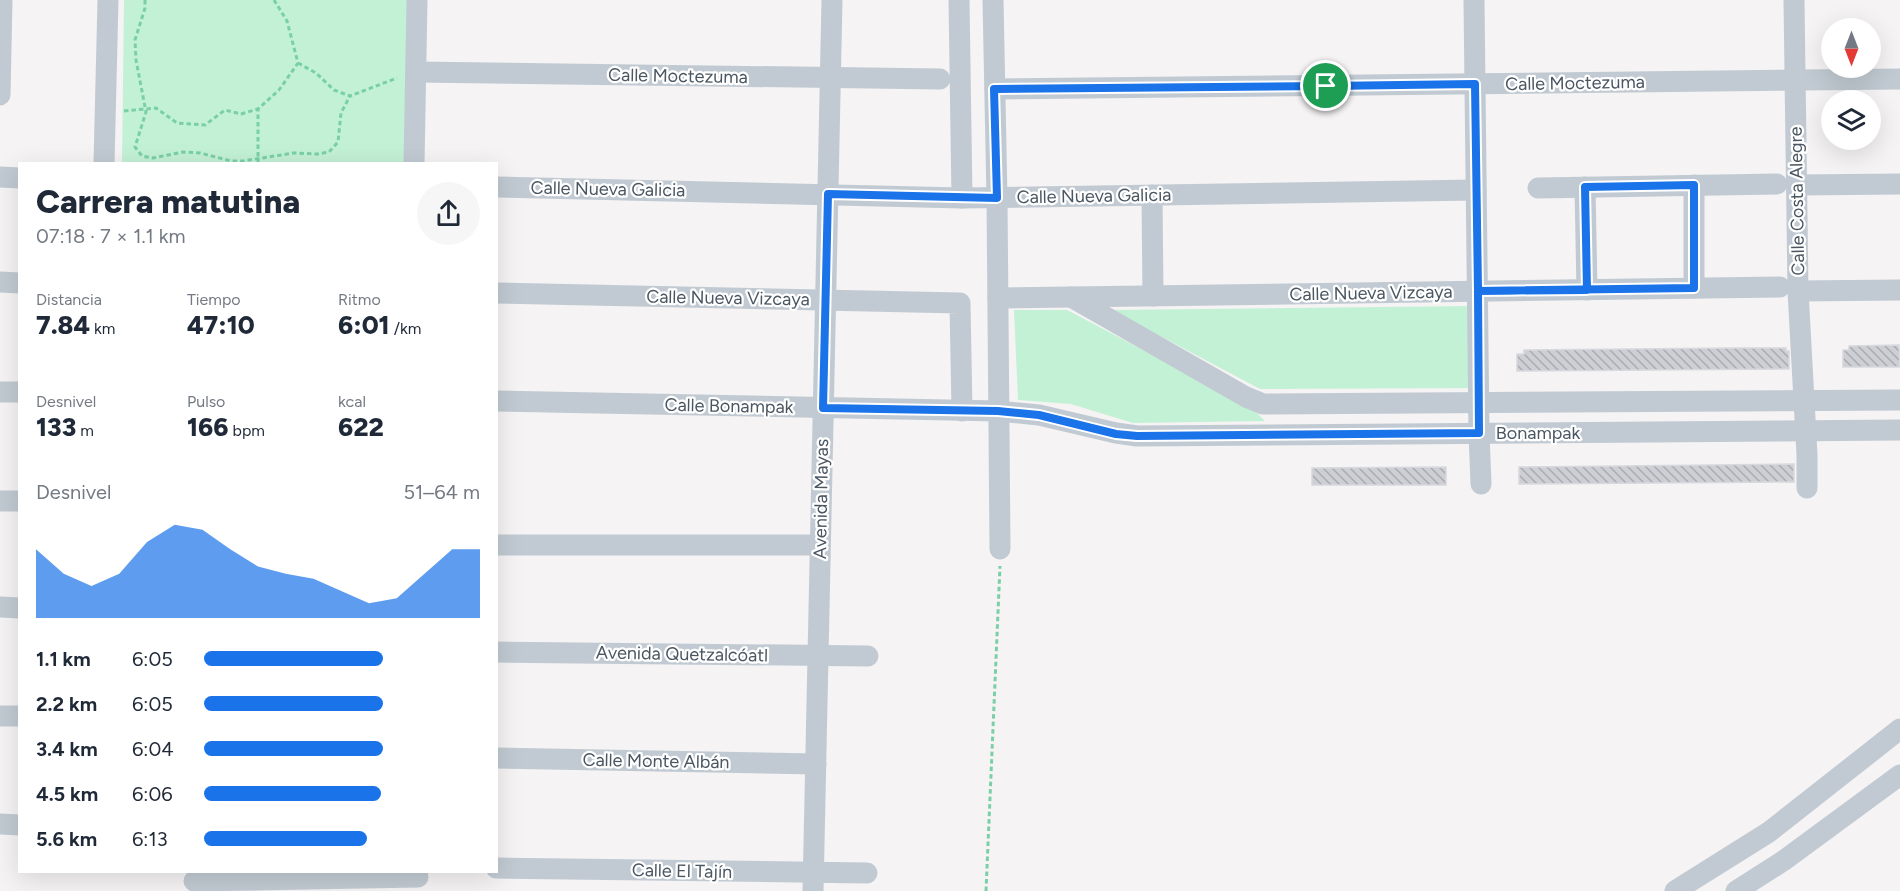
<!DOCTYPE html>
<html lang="es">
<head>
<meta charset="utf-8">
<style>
  body { margin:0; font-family:Figtree,sans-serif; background:#f6f6f7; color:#1f2937; height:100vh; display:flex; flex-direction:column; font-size:22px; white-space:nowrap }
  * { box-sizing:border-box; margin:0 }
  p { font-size:20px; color:#747a83 }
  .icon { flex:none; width:33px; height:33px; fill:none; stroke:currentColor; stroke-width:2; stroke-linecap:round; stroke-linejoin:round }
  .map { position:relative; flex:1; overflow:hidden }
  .drawer { position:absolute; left:18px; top:162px; width:480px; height:711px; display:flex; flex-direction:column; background:#fff; border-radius:0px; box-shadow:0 6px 24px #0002 }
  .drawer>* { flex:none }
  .needle { width:39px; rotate:180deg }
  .fabs { position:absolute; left:1821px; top:18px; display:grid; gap:12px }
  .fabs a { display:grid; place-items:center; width:60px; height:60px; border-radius:50%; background:#fff; box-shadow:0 6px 24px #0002; font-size:30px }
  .pin { position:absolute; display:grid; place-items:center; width:51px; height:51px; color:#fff; margin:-26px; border:3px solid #fff; border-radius:50%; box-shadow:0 2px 6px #0007 }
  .round { display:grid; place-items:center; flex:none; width:63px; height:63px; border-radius:32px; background:#f6f6f7 }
  .headline { display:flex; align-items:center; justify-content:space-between; height:102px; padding:0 18px }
  h1 { font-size:33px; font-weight:800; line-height:45px }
  .metrics { display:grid; grid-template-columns:repeat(3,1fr); gap:9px; height:102px; padding:6px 18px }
  .metrics div { display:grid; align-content:center }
  .metrics b { font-size:26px; font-weight:800 }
  .metrics small { font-size:16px; font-weight:400 }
  .metrics p { font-size:16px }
  .chart { height:168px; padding:12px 18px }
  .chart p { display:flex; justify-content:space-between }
  .chart svg { width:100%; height:108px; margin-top:6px; fill:#1a73e8; opacity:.7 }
  ul { padding:0 18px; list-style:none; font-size:20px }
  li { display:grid; grid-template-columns:96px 72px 1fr; align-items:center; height:45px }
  li i { height:15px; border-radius:8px; background:#1a73e8 }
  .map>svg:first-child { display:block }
</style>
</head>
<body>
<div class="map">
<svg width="1900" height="891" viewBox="0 0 1900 891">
  <defs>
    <pattern id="building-back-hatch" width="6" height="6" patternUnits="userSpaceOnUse" patternTransform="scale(1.5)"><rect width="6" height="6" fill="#cdcfd5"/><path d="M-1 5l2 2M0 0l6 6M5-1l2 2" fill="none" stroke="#a8abb0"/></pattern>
  </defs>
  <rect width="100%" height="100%" fill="#f5f3f3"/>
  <!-- park -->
  <g fill="#c3f1d5">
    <path d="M124,0h289l-3,163 -288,1z"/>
    <path d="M1472,306l1,82 -213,1 -149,-79z"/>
    <path d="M1014,310h53l183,96 15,15 -132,2 -62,-19 -53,-4z"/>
  </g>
  <!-- building -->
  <g fill="url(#building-back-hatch)" stroke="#d7d9de" stroke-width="1.5">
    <path d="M1899,345l1,22h-57v-17h6v-4z"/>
    <path d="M1735,348h51v3h3v18l-272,2v-17h7v-4z"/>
    <path d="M1794,464v18l-275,2v-17z"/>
    <path d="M1446,467v18h-134v-17z"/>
  </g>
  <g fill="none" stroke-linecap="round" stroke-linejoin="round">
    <!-- path -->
    <g stroke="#7ad0a6" stroke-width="3" stroke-dasharray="4.5 3" stroke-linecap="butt">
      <path d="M145,0v8l-10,32 1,20 10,52 -11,35 7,9 11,2 30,-6 17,1 31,8h12l51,-8 23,1 12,-2 9,-10 3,-29 9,-17"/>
      <path d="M298,63l18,10 18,17 16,6 47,-18"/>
      <path d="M124,111l32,-3 21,15 28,2 20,-15 16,4 17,-5"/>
      <path d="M258,164v-55l21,-19 19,-27 -11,-42 -13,-21"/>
      <path d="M986,891l14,-325"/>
    </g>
    <!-- minor -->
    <g stroke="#c1cad2" stroke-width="21">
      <path d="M959,0l3,198"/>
      <path d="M993,0l4,198 3,351"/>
      <path d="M1474,0l5,433 2,51"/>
      <path d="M1794,0l4,291 9,164v33"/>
      <path d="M416,72l524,7"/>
      <path d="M995,89l905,-10"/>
      <path d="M0,95l2,-95"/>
      <path d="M104,164l4,-164"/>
      <path d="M414,164l3,-164"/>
      <path d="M0,177l20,1"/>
      <path d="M1694,185v103"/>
      <path d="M1797,185l103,-1"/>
      <path d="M496,187l466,11 514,-8"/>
      <path d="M1585,187l2,103"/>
      <path d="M1538,188l239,-4"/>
      <path d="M1152,195l1,101"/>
      <path d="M0,282l20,1"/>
      <path d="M1798,291l102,-1"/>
      <path d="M496,293l464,10 2,108"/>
      <path d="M1071,297l175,100 17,7 637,-4"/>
      <path d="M998,298l782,-11"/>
      <path d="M0,392h20"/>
      <path d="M496,401l502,10 41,4 77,18 21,3 763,-6"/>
      <path d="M0,501h20"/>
      <path d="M496,545h324"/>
      <path d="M0,607l20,1"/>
      <path d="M496,652l372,4"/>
      <path d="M0,716h20"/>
      <path d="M496,758l320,6"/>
      <path d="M0,824l20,1"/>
      <path d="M496,868l371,5"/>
      <path d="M194,881l224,-4"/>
      <path d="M813,891l19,-891"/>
      <path d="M1675,891l94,-59 131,-103"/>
      <path d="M1736,891l47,-30 117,-86"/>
    </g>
  </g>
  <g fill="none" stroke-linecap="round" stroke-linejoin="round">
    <!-- route casing -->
    <g stroke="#fff" stroke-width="12">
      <path id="route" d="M1326,86l-332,3 3,109 -169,-4 -5,214 175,3 41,4 77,19 21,2 342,-3 -1,-142 109,-1 -2,-103 109,-2v103l-216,3 -3,-207 -149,2"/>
    </g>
    <!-- route -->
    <use href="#route" stroke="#1a73e8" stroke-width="8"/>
  </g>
  <g text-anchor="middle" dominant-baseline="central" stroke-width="4.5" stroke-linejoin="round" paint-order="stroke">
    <!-- street labels -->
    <g font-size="18" fill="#4a5661" stroke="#fff">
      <text transform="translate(678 76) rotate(1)">Calle Moctezuma</text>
      <text transform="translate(1575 83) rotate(-1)">Calle Moctezuma</text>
      <text transform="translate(608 189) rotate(1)">Calle Nueva Galicia</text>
      <text transform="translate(1094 196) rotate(-1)">Calle Nueva Galicia</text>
      <text transform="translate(1797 201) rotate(-91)">Calle Costa Alegre</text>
      <text transform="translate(1371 293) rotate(-1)">Calle Nueva Vizcaya</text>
      <text transform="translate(728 298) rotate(1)">Calle Nueva Vizcaya</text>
      <text transform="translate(729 406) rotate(1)">Calle Bonampak</text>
      <text x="1538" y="433">Bonampak</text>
      <text transform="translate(821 499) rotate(-89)">Avenida Mayas</text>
      <text transform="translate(682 654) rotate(1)">Avenida Quetzalcóatl</text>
      <text transform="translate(656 761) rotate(1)">Calle Monte Albán</text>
      <text transform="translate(682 871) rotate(1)">Calle El Tajín</text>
    </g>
  </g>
</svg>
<div class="fabs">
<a><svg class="needle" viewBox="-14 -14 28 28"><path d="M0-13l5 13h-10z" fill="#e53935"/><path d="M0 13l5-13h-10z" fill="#747a83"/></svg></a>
<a><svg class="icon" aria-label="layers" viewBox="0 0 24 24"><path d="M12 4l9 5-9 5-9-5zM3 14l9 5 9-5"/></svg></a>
</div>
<div class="pin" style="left:1326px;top:86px;background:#1e9e55"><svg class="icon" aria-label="arrive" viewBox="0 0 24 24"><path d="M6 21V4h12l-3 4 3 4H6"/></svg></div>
<section class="drawer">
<div class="headline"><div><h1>Carrera matutina</h1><p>07:18 · 7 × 1.1 km</p></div><a class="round"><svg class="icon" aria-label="share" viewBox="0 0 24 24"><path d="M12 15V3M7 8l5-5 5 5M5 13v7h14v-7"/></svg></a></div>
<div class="metrics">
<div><p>Distancia</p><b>7.84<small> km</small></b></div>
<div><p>Tiempo</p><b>47:10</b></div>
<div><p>Ritmo</p><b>6:01<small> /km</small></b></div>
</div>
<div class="metrics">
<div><p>Desnivel</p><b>133<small> m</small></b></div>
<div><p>Pulso</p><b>166<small> bpm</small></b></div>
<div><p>kcal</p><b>622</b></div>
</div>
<div class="chart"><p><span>Desnivel</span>51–64 m</p>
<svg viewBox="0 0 160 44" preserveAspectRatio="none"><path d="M0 44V16L10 26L20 31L30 26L40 13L50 6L60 8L70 16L80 23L90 26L100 28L110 33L120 38L130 36L140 26L150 16L160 16V44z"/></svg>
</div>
<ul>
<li><b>1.1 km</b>6:05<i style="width:65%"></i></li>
<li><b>2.2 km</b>6:05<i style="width:65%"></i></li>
<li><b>3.4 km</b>6:04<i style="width:65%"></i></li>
<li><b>4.5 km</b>6:06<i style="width:64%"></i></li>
<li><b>5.6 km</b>6:13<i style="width:59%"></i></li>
</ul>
</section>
</div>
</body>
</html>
